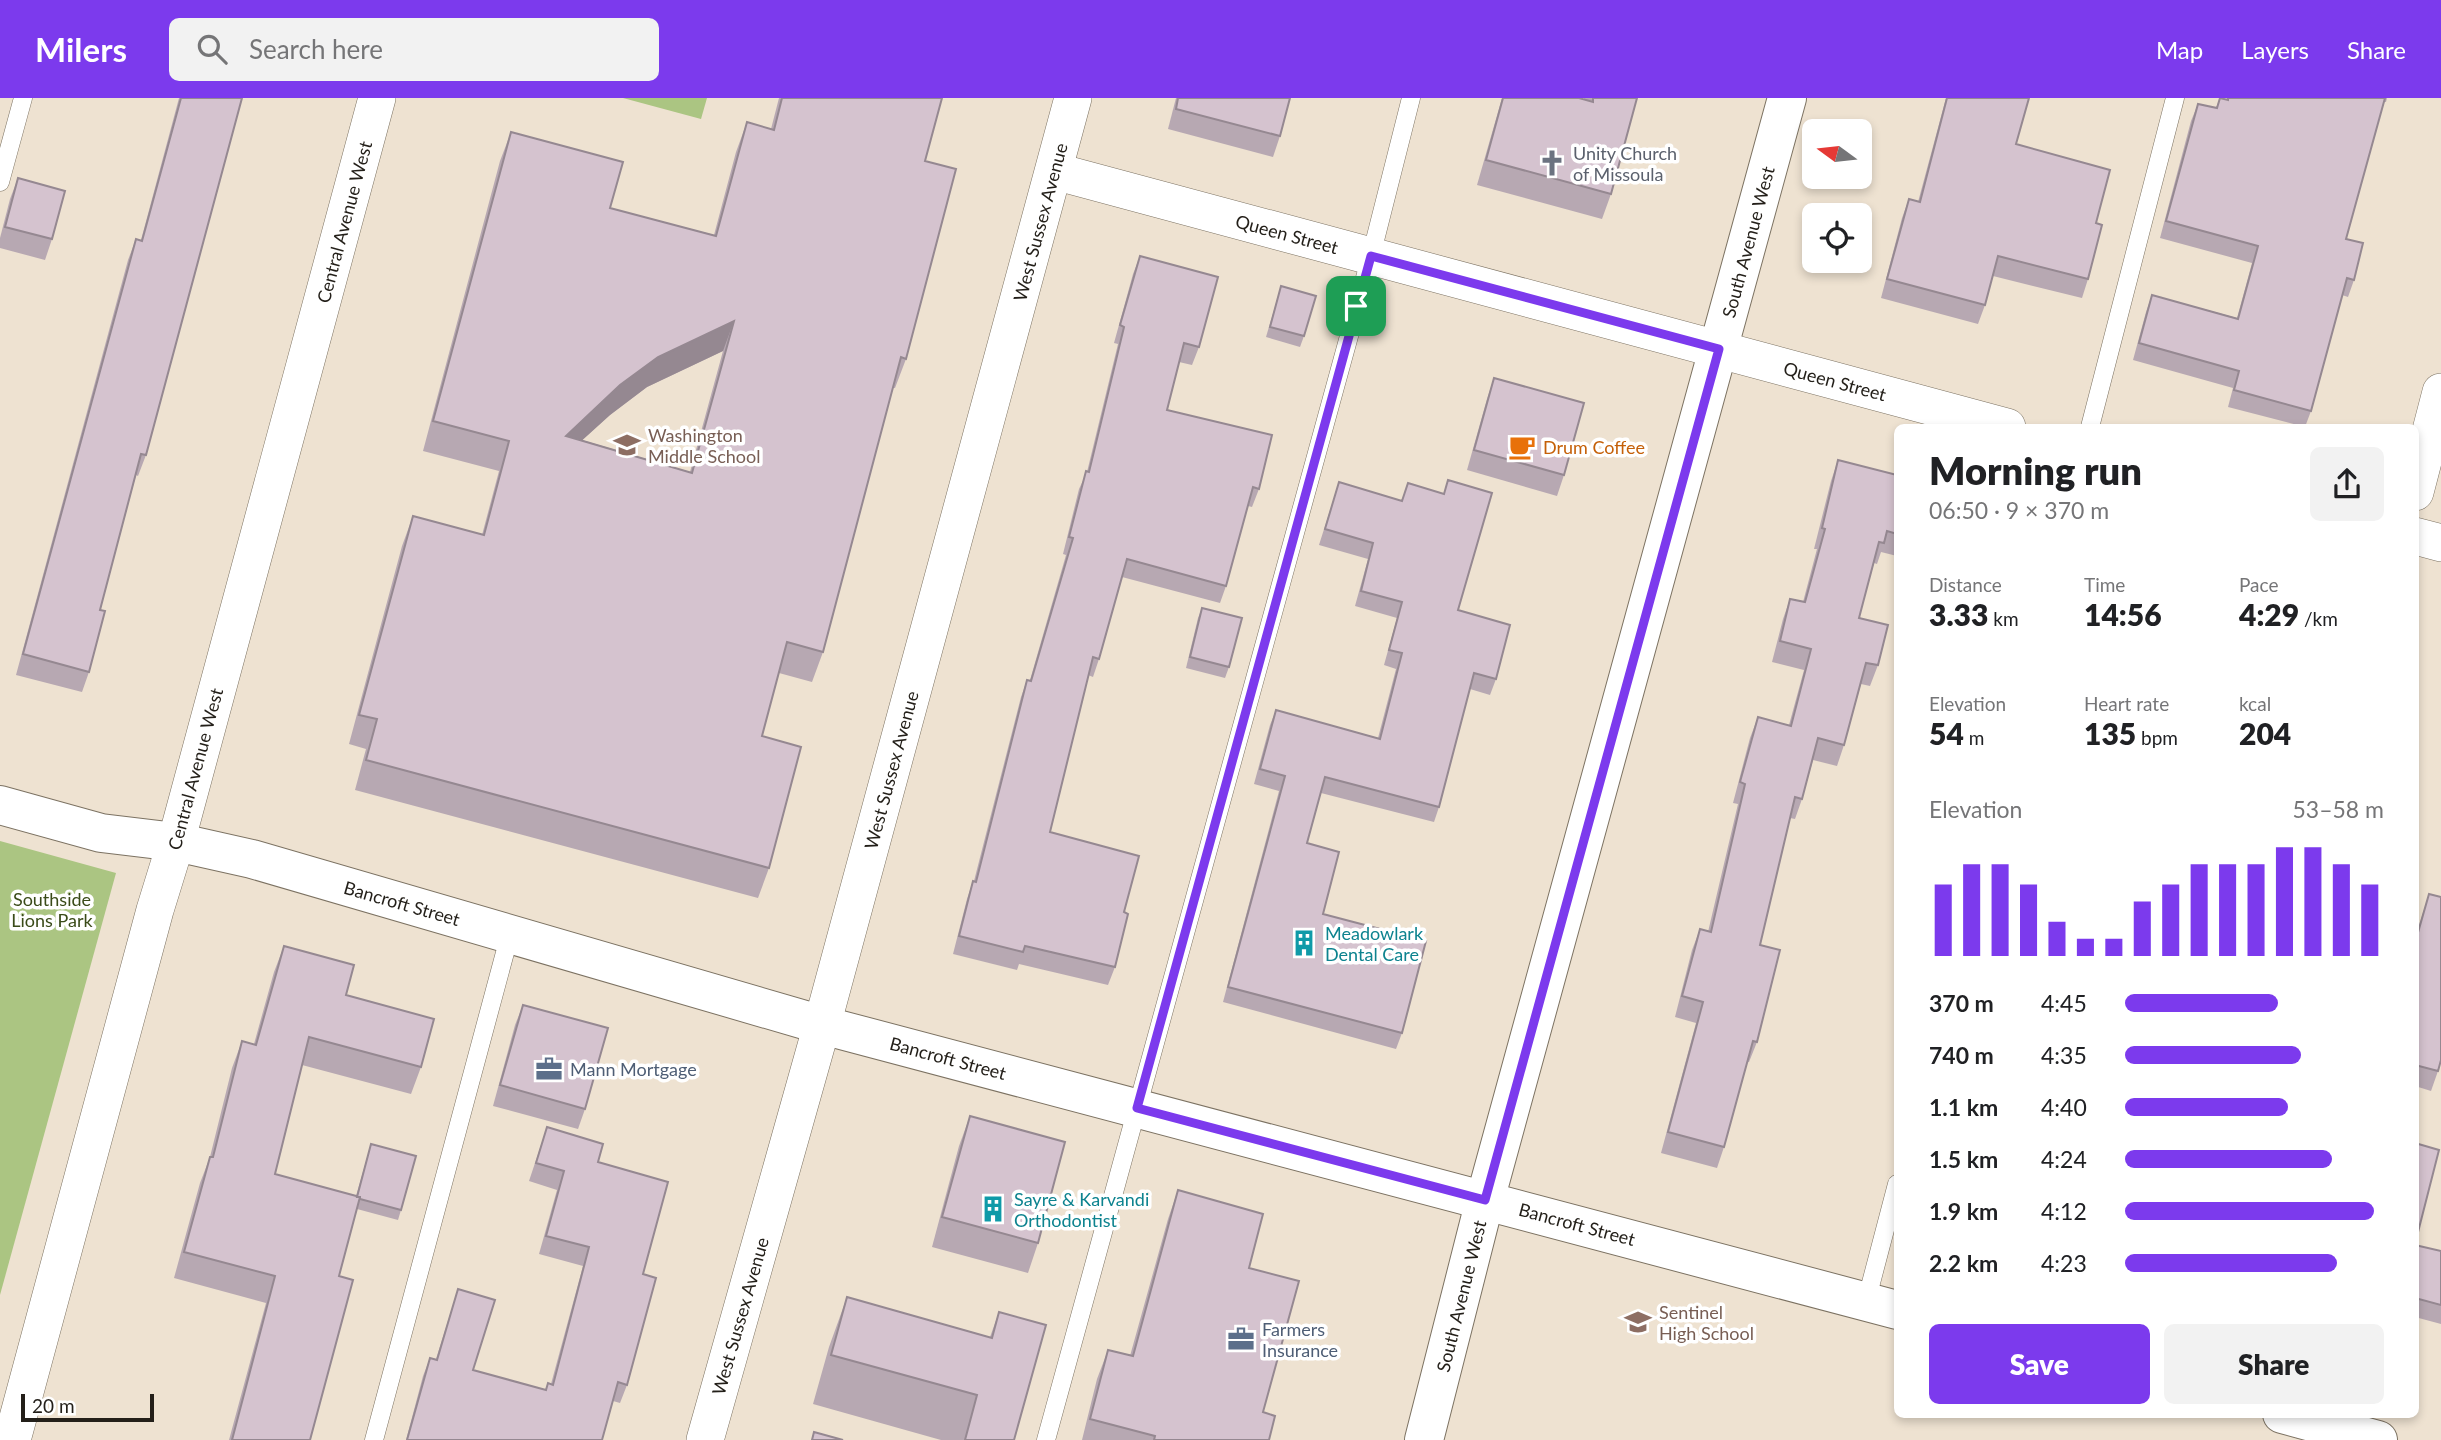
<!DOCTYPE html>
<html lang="en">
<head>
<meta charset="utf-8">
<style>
  body { margin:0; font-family:Lato,sans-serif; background:#f2f2f2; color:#202124; height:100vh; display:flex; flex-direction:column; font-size:26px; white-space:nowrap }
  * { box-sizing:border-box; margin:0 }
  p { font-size:23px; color:#757577 }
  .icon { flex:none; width:38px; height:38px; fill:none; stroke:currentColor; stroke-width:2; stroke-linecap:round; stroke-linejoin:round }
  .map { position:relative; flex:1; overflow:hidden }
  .panel { position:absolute; left:1894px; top:326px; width:525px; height:994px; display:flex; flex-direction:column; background:#fff; border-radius:10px; box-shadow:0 4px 10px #0003 }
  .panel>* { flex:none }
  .needle { width:46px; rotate:285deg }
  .fabs { position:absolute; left:1802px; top:21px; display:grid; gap:14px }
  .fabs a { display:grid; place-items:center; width:70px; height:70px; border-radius:10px; background:#fff; box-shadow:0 4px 10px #0003; font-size:35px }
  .scale { position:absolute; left:21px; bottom:18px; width:133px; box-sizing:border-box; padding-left:7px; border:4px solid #231f19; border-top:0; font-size:19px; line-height:24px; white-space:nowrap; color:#231f19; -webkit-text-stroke:5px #fff; paint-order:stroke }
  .pin { position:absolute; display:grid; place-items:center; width:60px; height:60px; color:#fff; margin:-30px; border-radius:14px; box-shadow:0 4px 10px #0006 }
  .round { display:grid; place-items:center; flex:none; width:74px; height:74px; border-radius:10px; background:#f2f2f2 }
  .head { display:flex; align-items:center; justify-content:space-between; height:119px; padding:0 35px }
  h1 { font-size:38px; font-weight:800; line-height:52px }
  .metrics { display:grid; grid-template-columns:repeat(3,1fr); gap:10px; height:119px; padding:7px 35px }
  .metrics div { display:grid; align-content:center }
  .metrics b { font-size:30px; font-weight:800 }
  .metrics small { font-size:19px; font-weight:400 }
  .metrics p { font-size:19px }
  .chart { height:196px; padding:14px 35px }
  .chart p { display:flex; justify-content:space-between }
  .chart svg { width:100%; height:126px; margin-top:7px; stroke:#7c3aed; stroke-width:6 }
  .action { display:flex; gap:14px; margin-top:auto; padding:14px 35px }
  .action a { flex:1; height:80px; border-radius:10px; background:#7c3aed; color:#fff; font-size:28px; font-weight:800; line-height:80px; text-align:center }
  .action a+a { background:#f2f2f2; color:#202124 }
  ul { padding:0 35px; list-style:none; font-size:23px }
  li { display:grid; grid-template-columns:112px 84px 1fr; align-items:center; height:52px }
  li i { height:18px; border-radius:9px; background:#7c3aed }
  header { display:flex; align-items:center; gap:42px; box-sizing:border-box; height:98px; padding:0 35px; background:#7c3aed; color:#fff }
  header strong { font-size:33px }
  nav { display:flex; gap:38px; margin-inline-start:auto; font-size:24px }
  .search { width:490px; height:63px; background:#f2f2f2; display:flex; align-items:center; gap:18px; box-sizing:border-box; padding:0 24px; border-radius:10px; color:#757577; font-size:26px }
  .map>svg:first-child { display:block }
</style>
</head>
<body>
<header>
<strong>Milers</strong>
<div class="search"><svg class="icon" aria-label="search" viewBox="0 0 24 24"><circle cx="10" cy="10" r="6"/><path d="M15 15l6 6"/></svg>Search here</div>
<nav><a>Map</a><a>Layers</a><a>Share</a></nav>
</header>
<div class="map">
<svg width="2441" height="1342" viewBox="0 0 2441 1342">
  <rect width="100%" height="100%" fill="#eee2d1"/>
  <!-- green -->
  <g fill="#abc582">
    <path d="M623,0h84l-6,21z"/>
    <path d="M0,743l116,32 -116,422z"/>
  </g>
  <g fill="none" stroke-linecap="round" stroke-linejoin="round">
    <!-- lane casing -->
    <g stroke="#7c7262" stroke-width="19">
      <g id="lane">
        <path d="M0,84l23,-84"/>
        <path d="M2090,329l85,-329"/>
        <path d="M1866,1204l31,-118"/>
        <path d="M374,1342l136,-506"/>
        <path d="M1046,1342l325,-1184 40,-158"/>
      </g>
    </g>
    <!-- street casing -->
    <g stroke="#7c7262" stroke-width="38">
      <g id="street">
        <path d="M1054,73l953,256"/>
        <path d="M2415,394l26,-100"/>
        <path d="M2415,438l26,7"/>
        <path d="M12,1342l143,-530 21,-68 201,-744"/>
        <path d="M705,1342l117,-415 251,-927"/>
      </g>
    </g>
    <!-- secondary casing -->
    <g stroke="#7c7262" stroke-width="40">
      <g id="secondary">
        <path d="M0,707l101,28 75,9 76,17 570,166 1075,285"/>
        <path d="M2282,1316l96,26"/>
        <path d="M1424,1342l61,-240 302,-1102"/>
      </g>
    </g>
    <!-- lane -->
    <use href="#lane" stroke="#fff" stroke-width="18"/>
    <!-- street -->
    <use href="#street" stroke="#fff" stroke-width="37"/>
    <!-- secondary -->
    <use href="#secondary" stroke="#fff" stroke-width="38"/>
  </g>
  <!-- wall -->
  <g fill="#b7a8b2" fill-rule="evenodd">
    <path d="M179,0h63l-96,357 -8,21 -2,-1 -36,135 -11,62 -7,20 -66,-17 112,-415 8,-21 5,1z"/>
    <path d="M779,0h163l-17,63 -19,198 -11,29h-2l-70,264 -11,30 -33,-9 -17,63 7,132 -11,30 -403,-108 11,-41 -17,-5 53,-198 11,-30 69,19 17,-64 -76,-20 77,-290 11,-29 99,76 104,27 22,-83 11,-30 24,7zM723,253l-33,121 -108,-32 28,-25 37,-28z"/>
    <path d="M1176,0h114l-10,38 -7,21 -105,-28z"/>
    <path d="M1502,0h77l5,1v-1h53l-26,96 -9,25 -125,-34z"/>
    <path d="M1946,0h83l-13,46 80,79 -8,56 -6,19 -89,-22 -8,29 -7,19 -97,-26 21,-80 7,-19 9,3z"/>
    <path d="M2220,0l6,2 1,-2h160l-1,4h-2l-38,137 8,41 -6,17 -6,-2 -31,116 -6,16 -77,-20 5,-19 -100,-28 13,-48 6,-17 85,23 15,-55 -92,-25 31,-117 7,-17 18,4z"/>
    <path d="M18,80l34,61 -7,21 -45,-12v-10l10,-39z"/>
    <path d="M1140,158l59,91 -7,18 -13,-3 -12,48 92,79 -7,18 -4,-1 -22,80 -6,17 -98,-26 -23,82 -6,18 -5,-2 -38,157 74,80 -9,55 -7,18 -89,-21 -2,6 -64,-16 14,-55 6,-18h1l47,-184 6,-17h3l36,-125 -3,-1 16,-65 8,-17 31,-128 -4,-1 19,-69z"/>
    <path d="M1281,188l23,50 -4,11 -34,-10z"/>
    <path d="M1494,280l70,97 -7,21 -90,-26 20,-71z"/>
    <path d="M1838,362l59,15v81l-16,-4 -4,12 -3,-1 -15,55 19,47 -8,21 -9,-2 -17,61 -7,21 -24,-6 -11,39 -7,20 -5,-1 -30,127 -3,97 -8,20h-2l-23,85 -7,21 -56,-15 35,-130 -21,-6 17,-67 8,-21 8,3 30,-128 -5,-1 17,-65 8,-21 31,8 15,-55 -32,-8 11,-43 7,-20 13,3 14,-53h-3l17,-68z"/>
    <path d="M1339,384l63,19 6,-18 50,127 38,69 -6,16 -20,-6 -31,118 -5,15 -113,-29 -14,50 16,71 79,119 -6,16 -173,-47 56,-211 -25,-7 16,-59 6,-15 102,28 18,-69 -12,-4 13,-47 -42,-12 13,-47 -49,-14z"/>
    <path d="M1202,510l27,59 -4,11 -39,-10 12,-50z"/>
    <path d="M2429,796l9,177 -7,20 -16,-5v-148z"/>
    <path d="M284,848l62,49 75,72 -10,27 -109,-29 -27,109 81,22 15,-52 30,66 -3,10 -41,-11 -18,67 -29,164h-81l37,-137 -92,-25 26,-95 10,-26 22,-89 10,-27 12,3 20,-72z"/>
    <path d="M523,907l62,104 -7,20 -85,-23 22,-81z"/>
    <path d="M970,1018l68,127 -10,30 -96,-26 27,-101z"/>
    <path d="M547,1029l51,35 45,112 -16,111 -7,18 -7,-2 -11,39h-196l17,-64 7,-18 6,1 22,-70 15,81 72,20 3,-7 3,1 32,-118 -44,-12 18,-64 -28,-9z"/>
    <path d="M1178,1092l71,78 14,144 6,28h-187l15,-61 11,-29 22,6 38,-137z"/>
    <path d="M2415,1147l26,6v73l-26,-7z"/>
    <path d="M847,1199l143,40 9,-25 15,128h-73l-128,-36 16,-57z"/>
  </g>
  <!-- shaded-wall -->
  <path fill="#958891" d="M734,223l-11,30 -76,36 -37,28 -55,50 11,-29 54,-51 38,-28z"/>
  <!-- building -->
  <g fill="#d5c3cf" stroke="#958891" stroke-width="2" fill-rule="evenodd">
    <path d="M181,0h61l-96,357 -5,-1 -41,156 5,1 -16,61 -66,-18 113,-415 6,2z"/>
    <path d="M782,0h160l-17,63 31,8 -50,190 -5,-2 -78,295 -36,-10 -25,94 39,11 -32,121 -403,-108 11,-41 -18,-4 54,-199 71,19 25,-94 -76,-20 78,-289 112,30 -13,46 106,28 31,-114 27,8zM734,223l-42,152 -126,-37 54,-51 38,-28z"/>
    <path d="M1178,0h112l-10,38 -104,-27z"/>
    <path d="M1503,0h76l14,4v-4h44l-26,96 -125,-34z"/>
    <path d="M1947,0h82l-13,46 94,26 -14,53 6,2 -14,54 -90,-23 -13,49 -98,-26 22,-80 11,3z"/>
    <path d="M2220,0l8,2v-2h157l-39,141 17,4 -9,37 -7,-2 -36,133 -77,-21 5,-19 -100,-28 13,-48 86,24 20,-73 -92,-25 32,-117 19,4z"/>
    <path d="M18,80l47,13 -13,48 -47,-12z"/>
    <path d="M1140,158l78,21 -19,70 -15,-4 -17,67 105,25 -13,54 -6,-2 -27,99 -99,-27 -28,100 -6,-2 -43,175 89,24 -15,56 4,2 -13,53 -90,-21 -2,6 -64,-16 14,-55 3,1 51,-202 4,1 42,-143 -4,-1 17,-66 3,1 35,-145 -4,-2z"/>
    <path d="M1281,188l35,10 -12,40 -34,-9z"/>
    <path d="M1494,280l90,25 -20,72 -90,-25z"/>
    <path d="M1838,362l59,15v59l-10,-3 -3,12 -5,-1 -20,76 29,7 -10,40 -12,-2 -22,82 -26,-7 -16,61 -7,-2 -35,148 20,5 -23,92 -4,-1 -29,106 -56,-15 35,-130 -21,-6 18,-67 11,3 34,-148 -5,-2 18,-65 33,9 20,-77 -31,-8 10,-42 15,3 20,-73 -3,-1z"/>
    <path d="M1448,382l44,13 -34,117 52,15 -14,54 -22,-6 -35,134 -114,-30 -18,66 32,9 -16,62 103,27 -24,92 -174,-46 57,-211 -25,-7 16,-59 104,29 22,-86 -13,-3 13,-48 -41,-11 12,-48 -48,-14 14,-47 63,19 6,-18 36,11z"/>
    <path d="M1202,510l40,10 -13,49 -39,-10z"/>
    <path d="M2429,796l12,3v163l-3,11 -23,-6v-122z"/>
    <path d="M284,848l70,19 -8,30 88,24 -13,48 -112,-30 -34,137 85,23 -21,79 14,4 -43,160h-78l43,-164 -91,-24 26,-95h3l29,-116 14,4z"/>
    <path d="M523,907l85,23 -23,81 -85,-24z"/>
    <path d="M970,1018l95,26 -27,101 -96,-26z"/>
    <path d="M547,1029l56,17 -5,18 70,20 -25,92 13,4 -29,107 -9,-3 -16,58h-195l23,-82 7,2 21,-71 37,11 -22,70 73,20 2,-7 5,2 36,-138 -43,-11 18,-65 -28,-8z"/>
    <path d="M2415,1045l24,7 -24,94z"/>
    <path d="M371,1046l45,12 -15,54 -41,-11v-2h-3z"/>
    <path d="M1178,1092l85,24 -14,54 50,13 -36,131 12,4 -6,24h-115l1,-4 -65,-17 18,-69 25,6z"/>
    <path d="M2415,1147l26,6v54l-26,-7z"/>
    <path d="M847,1199l145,41 7,-26 47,13 -32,115h-49l12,-45 -146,-40z"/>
    <path d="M814,1334l29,8h-31z"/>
  </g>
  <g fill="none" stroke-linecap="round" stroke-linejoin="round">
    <!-- route casing -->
    <g stroke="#fff" stroke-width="14">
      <path id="route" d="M1371,158l348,93 -234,851 -348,-92z"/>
    </g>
    <!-- route -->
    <use href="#route" stroke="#7c3aed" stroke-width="9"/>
  </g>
  <!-- icons -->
  <defs>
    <g id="church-bare" transform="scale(2.1)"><path d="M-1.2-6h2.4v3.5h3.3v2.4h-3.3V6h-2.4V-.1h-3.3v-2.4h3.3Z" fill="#6b7280" stroke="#fff" stroke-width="2.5" paint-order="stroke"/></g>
    <g id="school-bare" transform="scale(2.1)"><path d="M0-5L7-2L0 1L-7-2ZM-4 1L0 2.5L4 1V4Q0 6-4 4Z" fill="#8d6e63" stroke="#fff" stroke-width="2.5" paint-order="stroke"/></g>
    <g id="cafe-bare" transform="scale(2.1)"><path d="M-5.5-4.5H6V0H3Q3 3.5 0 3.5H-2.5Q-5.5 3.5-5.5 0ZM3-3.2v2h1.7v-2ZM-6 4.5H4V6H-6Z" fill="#e8710a" stroke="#fff" stroke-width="2.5" paint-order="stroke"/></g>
    <g id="building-bare" transform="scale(2.1)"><path d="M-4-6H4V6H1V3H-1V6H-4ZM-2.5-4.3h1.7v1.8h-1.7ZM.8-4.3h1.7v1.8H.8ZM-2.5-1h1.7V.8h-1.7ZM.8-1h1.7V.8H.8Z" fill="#0f9aa8" stroke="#fff" stroke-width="2.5" paint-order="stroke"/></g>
    <g id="office-bare" transform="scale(2.1)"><path d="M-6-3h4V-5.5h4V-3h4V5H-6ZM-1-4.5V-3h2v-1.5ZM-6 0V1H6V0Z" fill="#5c6f8a" stroke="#fff" stroke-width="2.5" paint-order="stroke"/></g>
  </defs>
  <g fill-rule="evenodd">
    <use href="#church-bare" x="1552" y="65"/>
    <use href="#school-bare" x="627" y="347"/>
    <use href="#cafe-bare" x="1522" y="349"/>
    <use href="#building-bare" x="1304" y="845"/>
    <use href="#office-bare" x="549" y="971"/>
    <use href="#building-bare" x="993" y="1111"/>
    <use href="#school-bare" x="1638" y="1224"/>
    <use href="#office-bare" x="1241" y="1241"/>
  </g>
  <g text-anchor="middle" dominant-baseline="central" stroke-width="7" stroke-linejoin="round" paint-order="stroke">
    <!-- worship labels -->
    <g font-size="18" fill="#5b616d" stroke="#fff" text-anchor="start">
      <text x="1573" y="55">Unity Church<tspan x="1573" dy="21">of Missoula</tspan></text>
    </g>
    <!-- street labels -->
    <g font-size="18" fill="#231f19" stroke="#fff">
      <text transform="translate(344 124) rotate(-75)">Central Avenue West</text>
      <text transform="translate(1040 124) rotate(-75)">West Sussex Avenue</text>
      <text transform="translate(1287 136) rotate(15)">Queen Street</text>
      <text transform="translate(1748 144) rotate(-75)">South Avenue West</text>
      <text transform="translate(1835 283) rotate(15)">Queen Street</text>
      <text transform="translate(195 671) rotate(-75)">Central Avenue West</text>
      <text transform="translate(891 672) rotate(-75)">West Sussex Avenue</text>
      <text transform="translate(402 805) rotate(16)">Bancroft Street</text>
      <text transform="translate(948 960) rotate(15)">Bancroft Street</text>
      <text transform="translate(1577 1126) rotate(15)">Bancroft Street</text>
      <text transform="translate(1461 1198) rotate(-76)">South Avenue West</text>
      <text transform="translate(740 1218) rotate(-74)">West Sussex Avenue</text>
    </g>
    <!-- education labels -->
    <g font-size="18" fill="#785e54" stroke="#fff" text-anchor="start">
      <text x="648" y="337">Washington<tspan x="648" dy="21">Middle School</tspan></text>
      <text x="1659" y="1214">Sentinel<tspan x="1659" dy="21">High School</tspan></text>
    </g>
    <!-- food labels -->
    <g font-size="18" fill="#c56008" stroke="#fff" text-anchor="start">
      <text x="1543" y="349">Drum Coffee</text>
    </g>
    <!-- park labels -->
    <g font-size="18" fill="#3a4b19" stroke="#fff">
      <text x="52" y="801">Southside<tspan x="52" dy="21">Lions Park</tspan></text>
    </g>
    <!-- culture labels -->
    <g font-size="18" fill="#0d838f" stroke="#fff" text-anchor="start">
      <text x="1325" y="835">Meadowlark<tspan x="1325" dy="21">Dental Care</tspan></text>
      <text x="1014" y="1101">Sayre &amp; Karvandi<tspan x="1014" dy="21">Orthodontist</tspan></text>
    </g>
    <!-- service labels -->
    <g font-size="18" fill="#4e5e75" stroke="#fff" text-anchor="start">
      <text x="570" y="971">Mann Mortgage</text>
      <text x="1262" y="1231">Farmers<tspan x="1262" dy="21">Insurance</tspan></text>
    </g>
  </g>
</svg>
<div class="fabs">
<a><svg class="needle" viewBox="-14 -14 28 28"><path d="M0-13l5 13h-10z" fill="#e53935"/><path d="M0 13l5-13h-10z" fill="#757577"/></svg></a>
<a><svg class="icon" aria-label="locate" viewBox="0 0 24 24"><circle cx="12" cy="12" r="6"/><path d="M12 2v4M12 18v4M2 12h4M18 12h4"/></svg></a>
</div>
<div class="scale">20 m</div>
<div class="pin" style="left:1356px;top:208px;background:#1e9e55"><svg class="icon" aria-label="arrive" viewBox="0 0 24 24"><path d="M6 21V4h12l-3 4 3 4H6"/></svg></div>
<section class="panel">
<div class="head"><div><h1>Morning run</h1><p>06:50 · 9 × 370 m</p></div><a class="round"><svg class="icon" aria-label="share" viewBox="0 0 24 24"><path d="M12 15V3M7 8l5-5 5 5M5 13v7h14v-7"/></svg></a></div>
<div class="metrics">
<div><p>Distance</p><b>3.33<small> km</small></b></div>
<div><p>Time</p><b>14:56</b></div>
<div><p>Pace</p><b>4:29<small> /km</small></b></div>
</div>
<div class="metrics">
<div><p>Elevation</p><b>54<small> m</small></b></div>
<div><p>Heart rate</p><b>135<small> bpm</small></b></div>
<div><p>kcal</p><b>204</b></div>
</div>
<div class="chart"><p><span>Elevation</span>53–58 m</p>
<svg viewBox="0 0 160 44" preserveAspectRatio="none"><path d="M5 44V19M15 44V12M25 44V12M35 44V19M45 44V32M55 44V38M65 44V38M75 44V25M85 44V19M95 44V12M105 44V12M115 44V12M125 44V6M135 44V6M145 44V12M155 44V19"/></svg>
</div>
<ul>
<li><b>370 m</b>4:45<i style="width:59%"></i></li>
<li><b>740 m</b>4:35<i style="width:68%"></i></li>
<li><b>1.1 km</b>4:40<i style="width:63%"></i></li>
<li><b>1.5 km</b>4:24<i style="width:80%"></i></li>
<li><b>1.9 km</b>4:12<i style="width:96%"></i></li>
<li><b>2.2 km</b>4:23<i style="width:82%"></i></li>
</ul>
<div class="action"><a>Save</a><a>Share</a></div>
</section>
</div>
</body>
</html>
